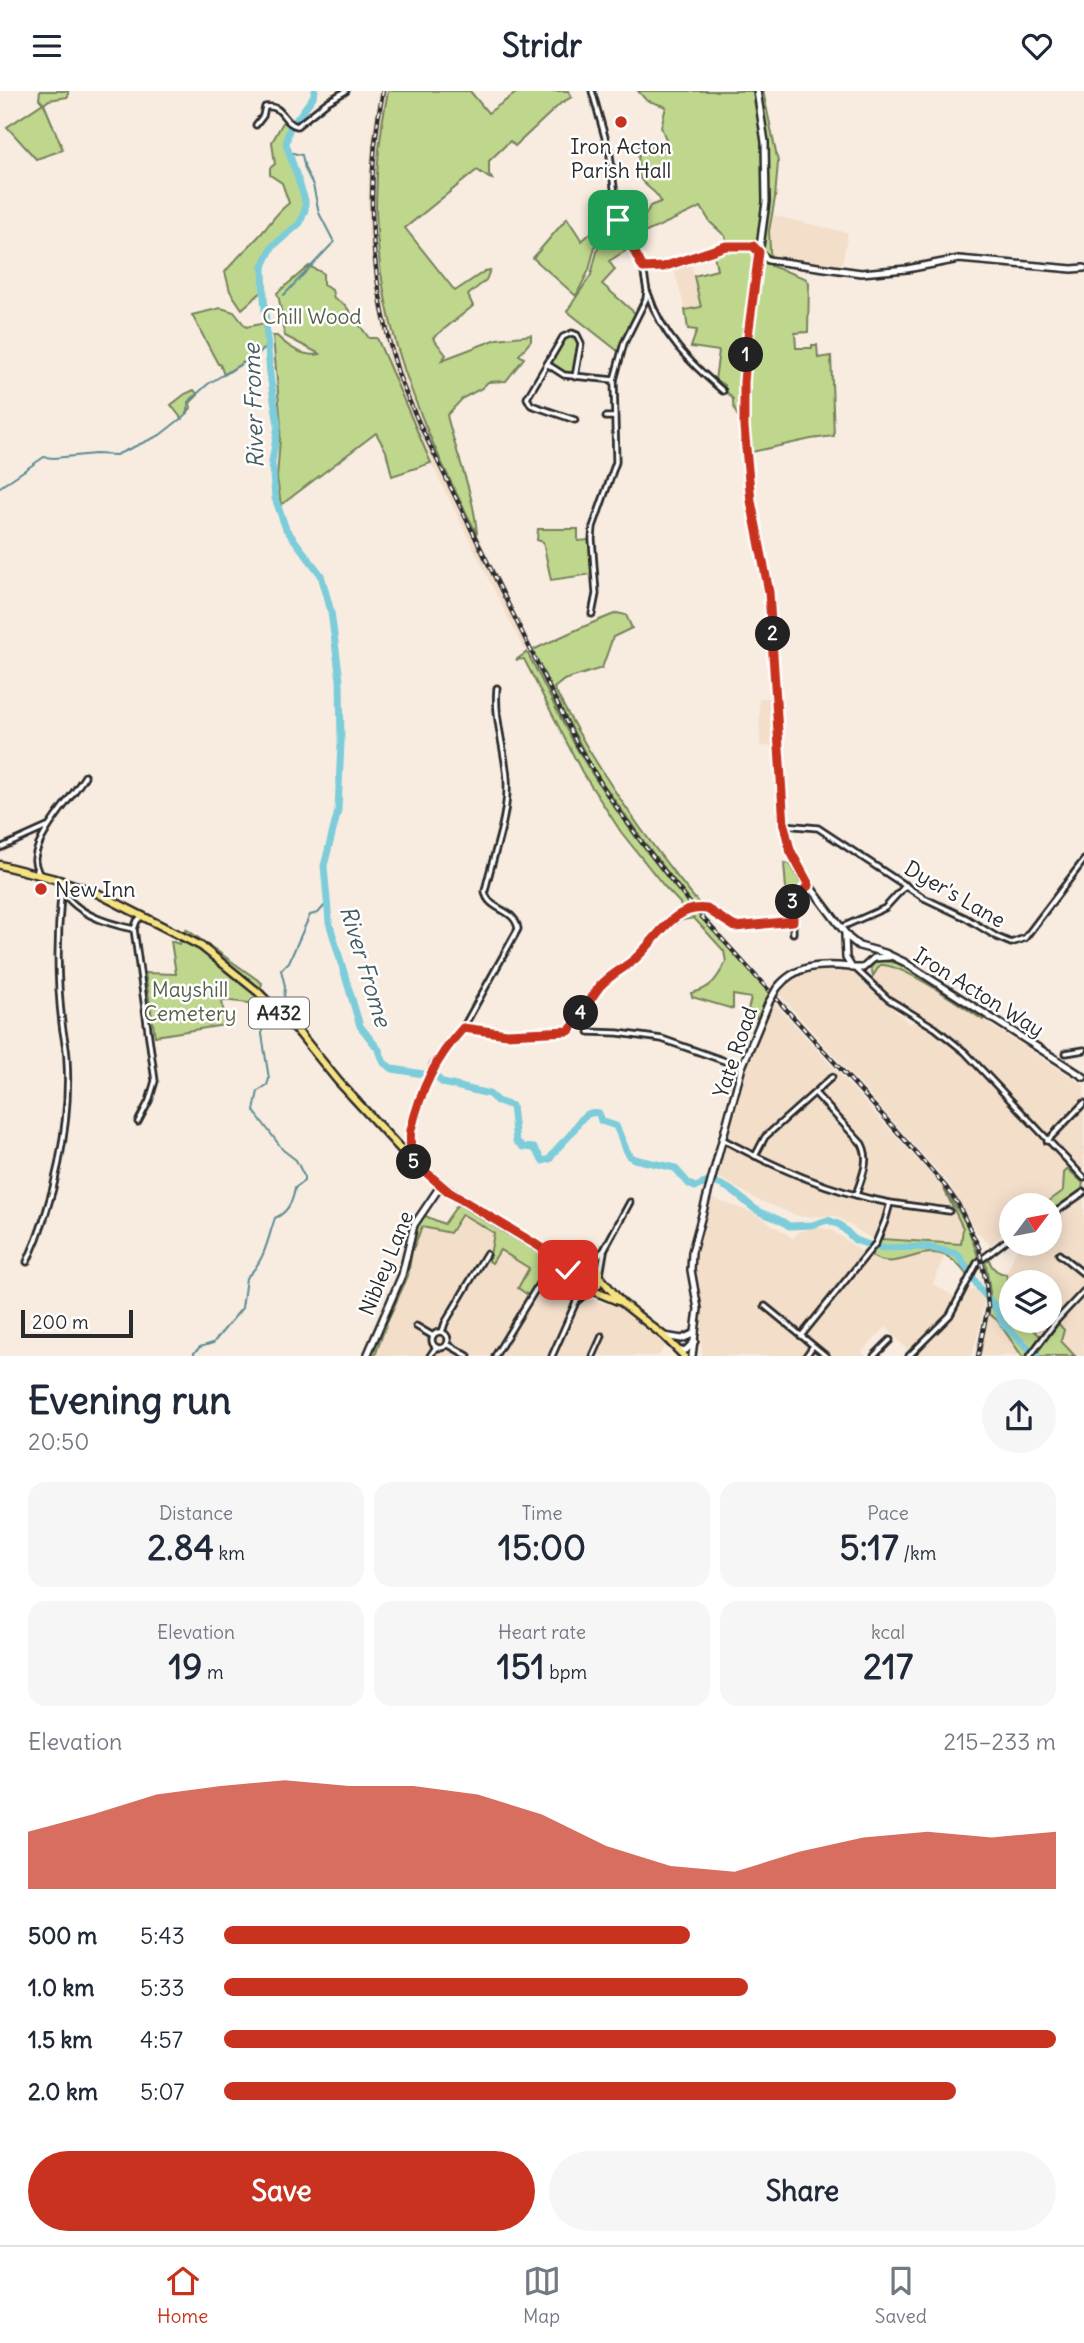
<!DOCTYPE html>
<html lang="en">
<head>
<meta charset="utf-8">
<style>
  body { margin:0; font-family:Delius,sans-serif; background:#f6f6f7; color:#1f2937; height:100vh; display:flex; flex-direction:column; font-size:26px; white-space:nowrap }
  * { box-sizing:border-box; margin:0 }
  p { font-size:23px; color:#747a83 }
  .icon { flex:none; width:38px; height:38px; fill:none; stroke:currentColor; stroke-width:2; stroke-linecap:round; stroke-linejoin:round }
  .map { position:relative; height:1265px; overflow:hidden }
  .drawer { display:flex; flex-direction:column; background:#fff; flex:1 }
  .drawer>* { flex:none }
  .needle { width:46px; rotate:58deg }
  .controls { position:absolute; left:999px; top:1102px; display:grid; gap:14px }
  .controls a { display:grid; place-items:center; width:63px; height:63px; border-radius:50%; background:#fff; box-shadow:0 4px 18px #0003; font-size:35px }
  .scale { position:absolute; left:21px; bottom:18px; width:112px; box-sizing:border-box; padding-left:7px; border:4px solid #2b2b2b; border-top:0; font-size:19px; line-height:24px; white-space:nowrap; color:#2b2b2b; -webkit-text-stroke:5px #fff; paint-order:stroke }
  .pin { position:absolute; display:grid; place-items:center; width:60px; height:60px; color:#fff; margin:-30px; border-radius:14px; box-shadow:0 4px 10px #0006 }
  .km { position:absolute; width:35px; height:35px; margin:-18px; border-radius:50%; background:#222; color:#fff; font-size:19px; line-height:35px; text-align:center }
  .round { display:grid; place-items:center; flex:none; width:74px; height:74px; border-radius:37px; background:#f6f6f7 }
  .summary { display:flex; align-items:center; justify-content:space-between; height:119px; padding:0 28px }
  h1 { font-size:38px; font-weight:700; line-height:52px }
  .figures { display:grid; grid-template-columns:repeat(3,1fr); gap:10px; height:119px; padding:7px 28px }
  .figures div { display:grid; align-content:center; border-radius:18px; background:#f6f6f7; text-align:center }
  .figures b { font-size:35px; font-weight:700 }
  .figures small { font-size:19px; font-weight:400 }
  .figures p { font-size:19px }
  .chart { height:196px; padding:14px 28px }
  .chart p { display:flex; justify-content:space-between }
  .chart svg { width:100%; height:126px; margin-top:7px; fill:#c8321e; opacity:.7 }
  .cta { display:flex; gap:14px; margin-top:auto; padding:14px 28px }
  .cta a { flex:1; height:80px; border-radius:42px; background:#c8321e; color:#fff; font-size:28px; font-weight:700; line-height:80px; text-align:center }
  .cta a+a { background:#f6f6f7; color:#1f2937 }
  ul { padding:0 28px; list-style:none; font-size:23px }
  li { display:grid; grid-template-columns:112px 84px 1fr; align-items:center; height:52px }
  li i { height:18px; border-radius:9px; background:#c8321e }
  header { display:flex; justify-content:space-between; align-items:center; height:91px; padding:0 28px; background:#fff; font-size:32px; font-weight:700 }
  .menu { display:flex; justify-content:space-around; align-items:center; height:98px; border-top:2px solid #e0e1e3; background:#fff; font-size:19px; color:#747a83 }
  .menu a { display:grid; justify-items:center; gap:4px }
  .menu .current { color:#c8321e }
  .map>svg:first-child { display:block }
</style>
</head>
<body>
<header><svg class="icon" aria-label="menu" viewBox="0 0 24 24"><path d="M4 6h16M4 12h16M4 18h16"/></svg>Stridr<svg class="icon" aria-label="heart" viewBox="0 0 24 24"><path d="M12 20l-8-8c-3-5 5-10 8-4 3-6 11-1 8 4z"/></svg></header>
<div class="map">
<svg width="1084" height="1265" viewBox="0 0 1084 1265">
  <rect width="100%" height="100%" fill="#f8ece0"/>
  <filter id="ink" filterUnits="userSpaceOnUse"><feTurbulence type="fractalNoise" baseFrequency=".0143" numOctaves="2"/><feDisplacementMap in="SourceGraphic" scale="14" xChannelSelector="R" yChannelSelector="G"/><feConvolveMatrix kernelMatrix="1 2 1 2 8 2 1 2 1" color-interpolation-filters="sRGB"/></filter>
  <g filter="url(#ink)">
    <!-- built -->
    <g fill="#f3deca">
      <path d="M380,0h8l-7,36 -5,105 7,56 20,81 14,39 27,57 87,181 -7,4 -93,-187 -40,-89 -16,-85 -7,-57v-46l5,-62z"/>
      <path d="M772,124l76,18 -6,32 -70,-9 -3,-25z"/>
      <path d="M688,174l4,2 9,40 -16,3 -11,-41z"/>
      <path d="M774,606l2,49h-16l-1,-47z"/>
      <path d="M883,873l24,9 31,18 146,94v99l-16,-15 -4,4 -1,18 -21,15h-30l-1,20 -21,19 -15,-15 -26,-46 -172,-192 26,-19 20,-5 24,3 9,4 54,49 11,-9 -27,-16 -19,-18 -2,-5 1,-4z"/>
      <path d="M772,909l172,189 19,39 -2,16 -89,-5 -36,-23 -35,1 -43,-17 -42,-24 25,-95z"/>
      <path d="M1084,1106v159h-9l-6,-5 -8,-10 -3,-18 -24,33h-6l13,-19 -16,-16h25v-38h-38l-1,15 -5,-24 13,-30h31v-21z"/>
      <path d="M711,1107l43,15 39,25 5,-6 19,-5 15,3 30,22 16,8 20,1 24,-8 23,2 -12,29 27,16 5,-9 13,-2 6,8 -3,26 -9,33h-67l4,-4 -23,-25 -24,25 4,4h-164l-2,-52 -6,-41z"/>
      <path d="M462,1123l42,24 42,32 6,-6 11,8 10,19 15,8 35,8 43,36 -7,13h-284l36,-91 1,-14 10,-24 28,6z"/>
      <path d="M989,1223l8,6 25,36h-42z"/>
    </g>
    <!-- green -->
    <g fill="#bfd78d" stroke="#75815c" stroke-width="2">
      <path d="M40,0h28v6l-19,3 -5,4 19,46 -27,9 -29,-32 36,-24 -4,-4z"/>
      <path d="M388,0h82l18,22 31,-22h49l4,6 -11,6 -46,43 -5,-5 -21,20v13l3,5 -3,-1 -12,-8 -72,58 50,63 30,-20 5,-1 -4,10 -18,15 5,11 -40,32 13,17 -4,5 55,-21 34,-4v6l-12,14 5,3 -18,23 -18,1 -6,6 -19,10 -16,17c9,40 27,78 30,119 -78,-151 -124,-271 -89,-443z"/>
      <path d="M638,0h125l15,71 -3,36 -6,33 2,35 34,12 4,5 -1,49 -13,1 1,15h16v-3h5l1,13 13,-2 3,80 -23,3 -64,14 1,-27c-9,-5 -16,-17 -15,-27l-9,-10 1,-4 -10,-5 4,-29 -28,-4 6,-17 -9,-1 -3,-19 16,-3 -7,-31 23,-6 -3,-16 19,-6 1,-5 -7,-1 -2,-6 -15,-14 -9,-15 -72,33 -4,-9 20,-9 -1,-4 6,-12 11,-4c-4,-12 -18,-15 -22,-26 -2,-8 0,-21 0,-30l30,1 -8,-20 5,-20 -20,-7z"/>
      <path d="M286,26l6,8c-13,21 5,50 10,72 1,6 3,11 2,16 -2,8 -7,12 -13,17 -23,21 -28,29 -27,60l-22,19 -12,-18 -5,-19c12,-15 23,-24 35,-37 11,-12 14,-20 29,-32l-7,-20 -12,-8v-7l5,-4 -3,-22z"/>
      <path d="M614,125l3,9 -21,17 -7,28 -13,26 -43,-38 34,-40 15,23 15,-14z"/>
      <path d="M618,136l9,23 -18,11 6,9 -13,14 34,30 -17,38 -52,-41 24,-36 8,-31z"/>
      <path d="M309,175l14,7v12l9,5 2,8 11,7 24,33h8l54,125 -39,13 -6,-25 -10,-18 -95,72 -4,-27 4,-53 -8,-89h4c11,11 28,22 43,18l-35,-18c-5,-15 -2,-28 -8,-43z"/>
      <path d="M221,217l13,4 12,15 19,-4 2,2 1,22 -44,28 -4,-11h-2l-26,-49z"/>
      <path d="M574,243c9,11 2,26 0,39l-3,2 -6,-1 -13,-8 -1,-5 13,-24z"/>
      <path d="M194,299l4,5 -8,8 1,5 -9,11 -11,-14 14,-11z"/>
      <path d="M538,438h40v12l12,-1 3,34 -42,6 -8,-38 -6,-2z"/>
      <path d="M617,522l9,2 6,13 -19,9 -11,31 -38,12 -10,8c41,79 90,150 147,218l-6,1 -50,-64 -50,-71 -64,-121c29,-14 57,-27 86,-38z"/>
      <path d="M527,561c17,32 32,64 49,95 33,58 74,110 116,161h-11l-1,-5 -16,-17 -43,-54 -39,-60 -58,-113 -8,1z"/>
      <path d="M784,772l6,1 12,20 -15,18z"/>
      <path d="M697,821l73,82 -12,26 -3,-4 -8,-2 4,-16 -18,-3v14l-41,-12 -1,-4c20,-4 26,-14 35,-31l-2,-11 -30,-33 -11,2 -1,-2 6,-5z"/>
      <path d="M186,838l76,54 -5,21 -35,-4 3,25 -70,11 -10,-63 31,1 -5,-33 8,3z"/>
      <path d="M878,869l19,3 12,6 75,49 -1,2c-21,-14 -81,-57 -103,-55l-7,11 -2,-9z"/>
      <path d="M1068,1078l15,14 -1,6 -32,24v-7h-8l21,-15 1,-18z"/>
      <path d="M944,1098l22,34 13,36 -11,18c-36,-53 -65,2 -98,-22l11,-16 80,5 2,-16z"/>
      <path d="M458,1113c22,13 83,41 94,60l-6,6 -15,27 -13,-9 11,-20 -29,-18 -8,13 -3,-2 5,-28 -32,-19 -12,19 -28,-6 -10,24 -4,25 -21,46 -12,34h-6l27,-65 21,-69 6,-7 21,9z"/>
      <path d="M988,1165c2,10 8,17 18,18l5,24 1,23h13l16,16 -13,19h-6l-25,-36 -8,-6 1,-22 -5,-33z"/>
      <path d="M1058,1232l6,7 -3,11 14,15h-41z"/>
    </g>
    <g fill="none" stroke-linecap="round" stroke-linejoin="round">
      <!-- stream -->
      <g stroke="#5c8c94" stroke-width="2">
        <path d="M284,204l50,-53 -15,-29 -6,-28 -8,-16 -3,-14 -14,-3"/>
        <path d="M255,264l13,-8"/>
        <path d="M0,396l44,-30 10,1 41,-4 21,1 44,-20 28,-22v-11l20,-18 44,-27"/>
        <path d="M284,908l1,-13 -4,-16 8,-8 21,-47 8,-2 8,-9"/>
        <path d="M194,1265v-3l6,-6 13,-4 29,-35 4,-30c19,-17 21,-37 29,-60 12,-5 18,-17 20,-30l9,-7v-5l-8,-16 -13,-10 -29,-39 4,-20 9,-6 2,-6 -7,-45v-7l8,-13"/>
      </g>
      <!-- river -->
      <path stroke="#7dccda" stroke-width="7" d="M315,0l-2,6 -24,33 -3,14 19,56v10l-5,13 -28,24 -9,19 1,32 6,77 8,50 -6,37 3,36 11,31 35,46 10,37 9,68 1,63 -3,68 -14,55 5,56 31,104 19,24 5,13 9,6 42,7 8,7 46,11 8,7 15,5 4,35 7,6 11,1 9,13 7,-2c6,-11 11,-14 19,-23 9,-10 14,-27 30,-23l2,8 15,5 13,30 5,3 41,9 14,16 6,3c4,-1 7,-3 11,-4 18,-4 36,17 49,26 14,9 20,6 34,17l23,-1 16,-5 12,5 15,15 23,8 49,-1 26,6 6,3 21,33 13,15 10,20 34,32"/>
      <!-- minor casing -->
      <g stroke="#2b2b2b" stroke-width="9">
        <g id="minor">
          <path d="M592,0l18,64 8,65 25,48 4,23 -1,8 -22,44 -10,37 2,82 -23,65 -1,12 4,55 -4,20"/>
          <path d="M256,34l7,-9 2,-9c19,-3 17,16 32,19l30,-24 19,-11"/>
          <path d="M643,177c35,5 69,-26 110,-22l6,6"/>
          <path d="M648,202c14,43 41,69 75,98"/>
          <path d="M547,273l17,11 50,5"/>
          <path d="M575,286l6,-34 -4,-8 -5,-2 -9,4 -36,61 4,7 44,15"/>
          <path d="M606,326h8"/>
          <path d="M784,734l34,3 106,70 42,20 31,19 14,6 14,-5 59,-78"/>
          <path d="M0,757l47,-21"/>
          <path d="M39,783c-2,-6 -5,-11 -4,-16 3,-25 37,-60 50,-82"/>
          <path d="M59,789l-1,4c15,29 46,39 76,45"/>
          <path d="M703,817l32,19 58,-6"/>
          <path d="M842,836l43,-19 21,-23"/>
          <path d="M793,842v-33l16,-15"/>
          <path d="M856,878l32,30 47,29 30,24 119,126"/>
          <path d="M463,937l44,6 62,-3 32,-47 43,-33 17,-22 27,-18"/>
          <path d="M589,941l29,1 44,6 80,28"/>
          <path d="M1066,962l18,-3"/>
          <path d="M815,1002l47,51c9,17 -1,34 -6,51"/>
          <path d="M138,1031l11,-21 6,-20 -21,-152 3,-8 4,-4"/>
          <path d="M722,1048c53,28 108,53 168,64 19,3 39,5 59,8"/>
          <path d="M1047,1050l37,-38"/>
          <path d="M407,1065l3,-5 1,-20 22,-66 30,-37 55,-99c-3,-22 -30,-17 -33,-38 8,-37 24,-73 22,-112 -2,-30 -13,-60 -10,-91"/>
          <path d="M755,1065l10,-19 67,-60"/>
          <path d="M1050,1125l34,-24"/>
          <path d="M1059,1163l25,20"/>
          <path d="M27,1171c27,-58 44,-137 40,-202 0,-12 -4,-25 -5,-37 -5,-42 -5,-85 -1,-128l3,-2"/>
          <path d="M587,1176l17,-17 26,-48"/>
          <path d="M600,1184l4,-23"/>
          <path d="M577,1210l13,-11"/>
          <path d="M765,1215l61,50"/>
          <path d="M416,1235l17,10"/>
          <circle cx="440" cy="1249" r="8"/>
          <path d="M442,1241l3,-9 41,-69"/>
          <path d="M801,1245l75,-93 9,-22 5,-18"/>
          <path d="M447,1253l21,12"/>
          <path d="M430,1265l6,-9"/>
          <path d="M495,1265l45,-74"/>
          <path d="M552,1265l24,-54 3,-19"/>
          <path d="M593,1265l9,-20"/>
          <path d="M806,1265l7,-10"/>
          <path d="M874,1265l16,-16"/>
          <path d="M909,1265l41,-41 27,-52 35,-27"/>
          <path d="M1030,1265l26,-35 28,-30"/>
        </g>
      </g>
      <!-- tertiary casing -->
      <g stroke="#2b2b2b" stroke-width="10">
        <path id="tertiary" d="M367,1265l35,-81 12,-50 27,-40"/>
      </g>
      <!-- secondary casing -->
      <g stroke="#2b2b2b" stroke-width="10">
        <g id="secondary">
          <path d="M757,0l8,51 1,60 -18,134 -4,46v45l7,74 18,91 15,233 6,25 13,27 46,61 10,8 26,7 19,9 180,115"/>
          <path d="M759,161l9,8 93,13 46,-4 52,-10 113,10 12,-1"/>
          <path d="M845,844l1,23 6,10h11l11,-10 15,-1"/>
          <path d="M777,897c19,-24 45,-24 73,-21"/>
          <path d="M664,1245l18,3 13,-6"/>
          <path d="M680,1260l6,-1 9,-9"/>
          <path d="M692,1265l6,-47 -7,-39 1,-18 50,-185 27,-65"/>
        </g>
      </g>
      <!-- primary casing -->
      <g stroke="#2b2b2b" stroke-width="11">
        <g id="primary">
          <path d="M0,774l59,15 36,12 106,54 57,46 42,42 38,47 69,75 34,29 27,20 90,54 20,22"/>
          <path d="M559,1169l26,8"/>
          <circle cx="589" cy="1187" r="11"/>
          <path d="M600,1186l21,25 43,34 20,20"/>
          <path d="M591,1199l27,11"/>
        </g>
      </g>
      <!-- minor -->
      <use href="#minor" stroke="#fff" stroke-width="3.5"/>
      <!-- tertiary -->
      <use href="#tertiary" stroke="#fff" stroke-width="5"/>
      <!-- secondary -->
      <use href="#secondary" stroke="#fff" stroke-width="5"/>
      <!-- primary -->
      <use href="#primary" stroke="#f7e281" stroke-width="6"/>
      <!-- rail casing -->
      <g stroke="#2b2b2b" stroke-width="4.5">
        <path id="rail" d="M383,0c-19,94 -13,191 15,282 6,17 14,34 21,50l159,323 32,52 33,46 49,62 195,214 59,67 12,17 21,44 7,35 2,24 -10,49"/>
      </g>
      <!-- rail -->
      <use href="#rail" stroke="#fff" stroke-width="2" stroke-dasharray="5" stroke-linecap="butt"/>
      <!-- minor-bridge casing -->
      <g stroke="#2b2b2b" stroke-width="9" stroke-linecap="butt">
        <path id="minor-bridge" d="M688,820l15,-3"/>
      </g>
      <!-- secondary-bridge casing -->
      <g stroke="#2b2b2b" stroke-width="10" stroke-linecap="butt">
        <path id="secondary-bridge" d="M769,911l8,-14"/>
      </g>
      <!-- minor-bridge -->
      <use href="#minor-bridge" stroke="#fff" stroke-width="3.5"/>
      <!-- secondary-bridge -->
      <use href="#secondary-bridge" stroke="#fff" stroke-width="5"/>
    </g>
  </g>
  <g fill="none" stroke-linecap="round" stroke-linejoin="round" filter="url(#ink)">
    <!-- route casing -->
    <g stroke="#fff" stroke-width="14">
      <path id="route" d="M568,1179l-18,-17 -101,-61 -42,-36c6,-8 2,-17 4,-26 10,-41 24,-71 52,-102l44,6 62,-3c12,-13 20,-31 31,-45 9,-10 20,-16 30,-23 25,-18 41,-60 77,-54l28,18 58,-6v-21l16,-15 -19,-35 -6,-25 -15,-233 -18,-91 -7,-74v-45l4,-46 11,-84 -6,-6h-27l-63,21 -20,1 -25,-48"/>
    </g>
    <!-- route -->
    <use href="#route" stroke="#c8321e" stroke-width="9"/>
  </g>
  <!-- markers -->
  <g fill="#c8321e" stroke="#fff" stroke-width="2.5">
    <circle cx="621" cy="31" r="7"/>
    <circle cx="41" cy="798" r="7"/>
  </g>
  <g text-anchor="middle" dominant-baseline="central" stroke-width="5" stroke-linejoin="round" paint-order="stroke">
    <!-- shield labels -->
    <rect fill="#fff" stroke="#6b6b6b" stroke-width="2" x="249" y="906.5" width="60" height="31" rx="5"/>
    <g font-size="19" font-weight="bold" fill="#2b2b2b">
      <text x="279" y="922">A432</text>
    </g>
    <!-- poi labels -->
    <g font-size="21" fill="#2b2b2b" stroke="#fff">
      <text x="621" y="55">Iron Acton<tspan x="621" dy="24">Parish Hall</tspan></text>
      <text x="55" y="798" text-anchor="start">New Inn</text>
    </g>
    <!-- park labels -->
    <g font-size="21" fill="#575f48" stroke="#fff">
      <text x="312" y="225">Chill Wood</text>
      <text x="190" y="898">Mayshill<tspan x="190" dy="24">Cemetery</tspan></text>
    </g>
    <!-- street labels -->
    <g font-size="21" fill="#2b2b2b" stroke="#fff">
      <text transform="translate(955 803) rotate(30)">Dyer's Lane</text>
      <text transform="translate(979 901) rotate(32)">Iron Acton Way</text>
      <text transform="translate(735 961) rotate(-71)">Yate Road</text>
      <text transform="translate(386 1172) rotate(-68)">Nibley Lane</text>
    </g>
    <!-- water labels -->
    <g font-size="23" font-style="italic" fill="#445b60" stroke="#fff">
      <text transform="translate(253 315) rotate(-92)">River Frome</text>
      <text transform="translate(366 875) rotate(73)">River Frome</text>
    </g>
  </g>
</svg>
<div class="controls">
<a><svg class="needle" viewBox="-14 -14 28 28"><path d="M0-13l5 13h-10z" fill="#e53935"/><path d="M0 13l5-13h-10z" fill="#747a83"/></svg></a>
<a><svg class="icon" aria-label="layers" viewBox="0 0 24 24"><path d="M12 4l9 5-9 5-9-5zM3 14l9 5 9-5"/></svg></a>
</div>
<div class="scale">200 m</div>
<div class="pin" style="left:618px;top:129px;background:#1e9e55"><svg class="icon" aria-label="arrive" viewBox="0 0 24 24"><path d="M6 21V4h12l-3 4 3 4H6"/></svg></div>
<div class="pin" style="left:568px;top:1179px;background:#d93025"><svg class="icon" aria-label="check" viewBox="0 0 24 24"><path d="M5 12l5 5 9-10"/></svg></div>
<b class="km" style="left:746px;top:264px">1</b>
<b class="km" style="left:773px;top:543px">2</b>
<b class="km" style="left:793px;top:811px">3</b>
<b class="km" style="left:581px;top:922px">4</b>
<b class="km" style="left:414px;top:1071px">5</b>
</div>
<section class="drawer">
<div class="summary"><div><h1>Evening run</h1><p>20:50</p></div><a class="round"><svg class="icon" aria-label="share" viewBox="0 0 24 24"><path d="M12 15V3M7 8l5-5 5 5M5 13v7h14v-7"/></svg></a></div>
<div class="figures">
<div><p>Distance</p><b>2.84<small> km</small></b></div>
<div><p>Time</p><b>15:00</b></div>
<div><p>Pace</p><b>5:17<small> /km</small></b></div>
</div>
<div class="figures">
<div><p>Elevation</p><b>19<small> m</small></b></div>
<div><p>Heart rate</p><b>151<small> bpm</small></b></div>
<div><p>kcal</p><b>217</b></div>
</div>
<div class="chart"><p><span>Elevation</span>215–233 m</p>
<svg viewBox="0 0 160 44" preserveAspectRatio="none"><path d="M0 44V24L10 18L20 11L30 8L40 6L50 8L60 8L70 11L80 18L90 29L100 36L110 38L120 31L130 26L140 24L150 26L160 24V44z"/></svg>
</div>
<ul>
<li><b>500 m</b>5:43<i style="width:56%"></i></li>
<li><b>1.0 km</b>5:33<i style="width:63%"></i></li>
<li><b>1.5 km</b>4:57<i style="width:100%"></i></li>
<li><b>2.0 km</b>5:07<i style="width:88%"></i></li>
</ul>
<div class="cta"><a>Save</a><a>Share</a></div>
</section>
<nav class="menu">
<a class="current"><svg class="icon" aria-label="home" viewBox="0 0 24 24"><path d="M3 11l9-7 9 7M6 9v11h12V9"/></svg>Home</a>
<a><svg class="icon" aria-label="map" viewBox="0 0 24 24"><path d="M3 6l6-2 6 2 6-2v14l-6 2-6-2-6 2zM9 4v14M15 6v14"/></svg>Map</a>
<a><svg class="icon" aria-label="saved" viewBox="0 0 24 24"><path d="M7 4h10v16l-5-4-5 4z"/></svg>Saved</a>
</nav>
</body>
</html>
